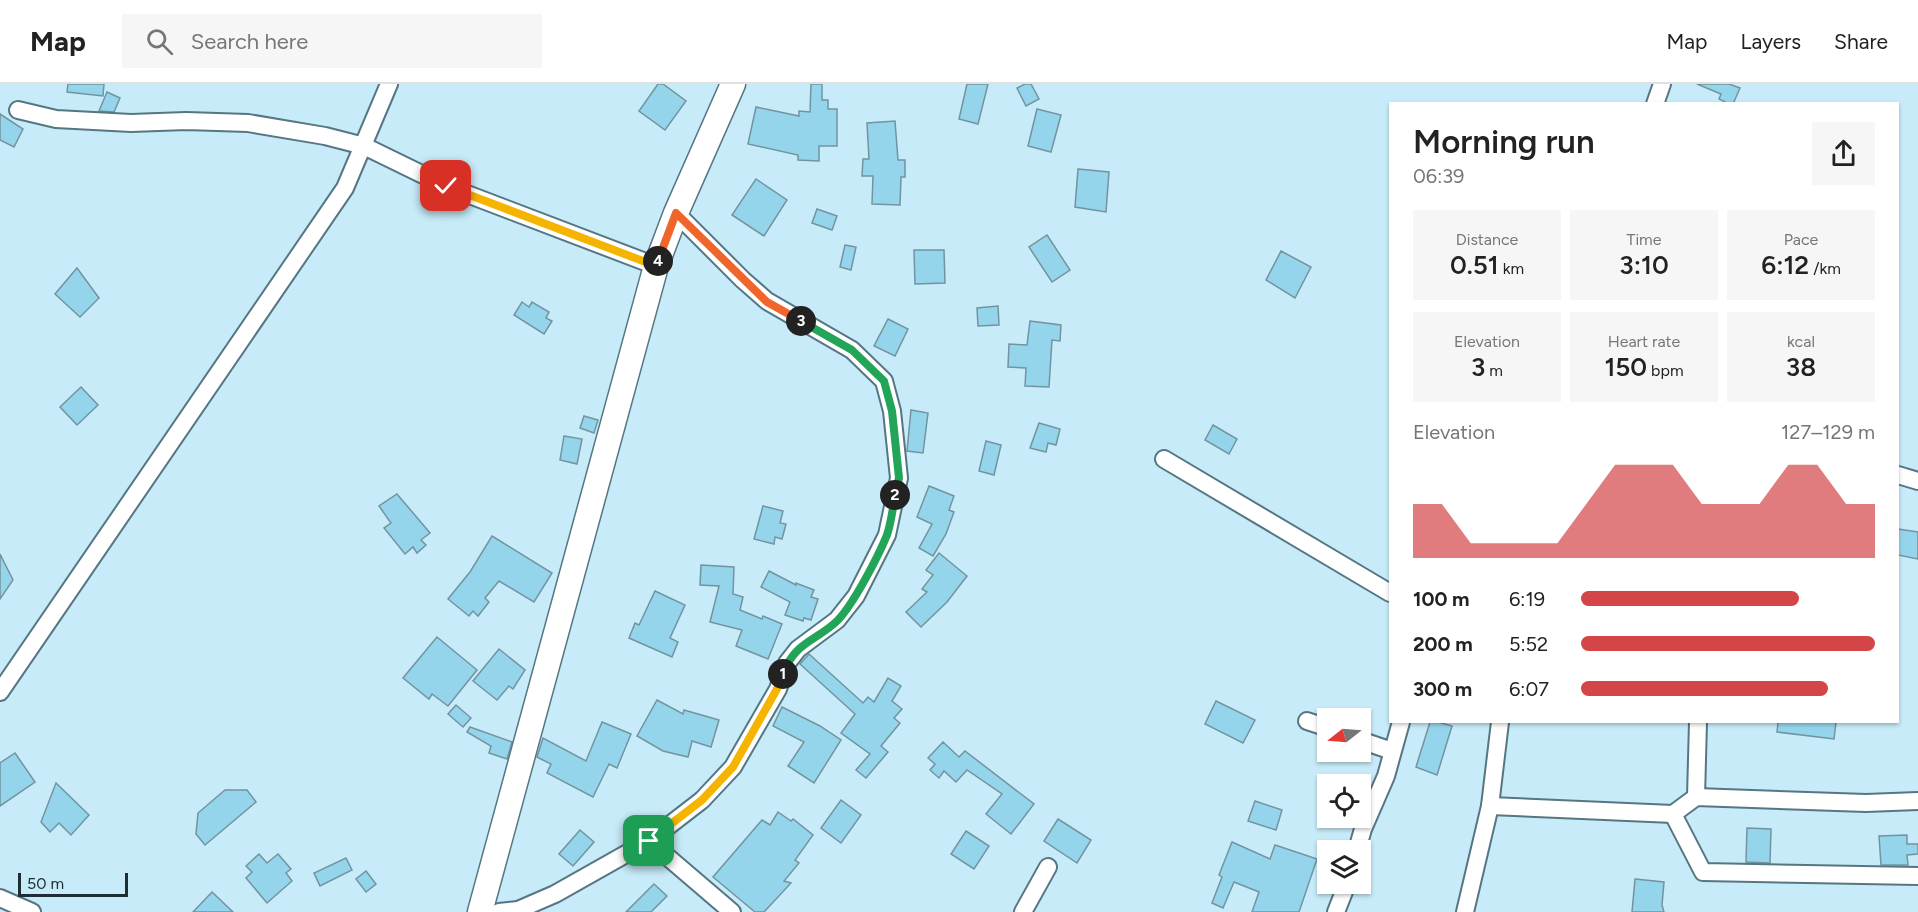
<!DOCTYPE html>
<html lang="en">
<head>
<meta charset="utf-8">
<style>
  body { margin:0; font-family:Figtree,sans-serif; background:#f6f6f6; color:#222; height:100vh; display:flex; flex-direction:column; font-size:22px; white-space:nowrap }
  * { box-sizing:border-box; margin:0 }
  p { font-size:20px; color:#767676 }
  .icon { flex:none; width:33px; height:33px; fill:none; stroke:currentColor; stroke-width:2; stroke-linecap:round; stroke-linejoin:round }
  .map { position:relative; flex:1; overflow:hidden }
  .side { position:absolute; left:1389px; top:18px; width:510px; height:621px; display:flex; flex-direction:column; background:#fff; border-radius:0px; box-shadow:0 2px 4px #0004 }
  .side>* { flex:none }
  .needle { width:39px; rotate:253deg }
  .controls { position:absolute; left:1317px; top:624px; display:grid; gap:12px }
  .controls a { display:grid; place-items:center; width:54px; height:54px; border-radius:0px; background:#fff; box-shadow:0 2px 4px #0004; font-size:30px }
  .scale { position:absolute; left:18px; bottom:15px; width:110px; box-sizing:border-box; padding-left:6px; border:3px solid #202e33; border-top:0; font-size:16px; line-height:21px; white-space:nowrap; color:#202e33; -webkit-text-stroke:4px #c7ebf8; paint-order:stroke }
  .pin { position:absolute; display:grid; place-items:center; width:51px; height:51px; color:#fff; margin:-26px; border-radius:12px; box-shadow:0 3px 9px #0006 }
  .km { position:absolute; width:30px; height:30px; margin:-15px; border-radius:50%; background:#222; color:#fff; font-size:16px; line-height:30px; text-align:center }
  .round { display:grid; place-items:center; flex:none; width:63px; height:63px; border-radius:0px; background:#f6f6f6 }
  .overview { display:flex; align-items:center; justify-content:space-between; height:102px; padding:0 24px }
  h1 { font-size:33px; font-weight:600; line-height:45px }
  .figures { display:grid; grid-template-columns:repeat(3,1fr); gap:9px; height:102px; padding:6px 24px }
  .figures div { display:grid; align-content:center; border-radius:0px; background:#f6f6f6; text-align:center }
  .figures b { font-size:26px; font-weight:600 }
  .figures small { font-size:16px; font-weight:400 }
  .figures p { font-size:16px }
  .chart { height:168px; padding:12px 24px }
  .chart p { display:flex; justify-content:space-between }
  .chart svg { width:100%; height:108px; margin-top:6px; fill:#d44547; opacity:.7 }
  ul { padding:0 24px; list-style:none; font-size:20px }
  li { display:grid; grid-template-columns:96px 72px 1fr; align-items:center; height:45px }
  li i { height:15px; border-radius:8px; background:#d44547 }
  header { display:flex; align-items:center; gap:36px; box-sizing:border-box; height:84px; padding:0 30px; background:#fff; border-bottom:2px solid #e0e0e0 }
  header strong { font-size:28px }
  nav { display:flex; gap:33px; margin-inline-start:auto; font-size:21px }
  .search { width:420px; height:54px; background:#f6f6f6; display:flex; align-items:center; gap:15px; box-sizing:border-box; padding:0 21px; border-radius:0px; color:#767676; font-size:22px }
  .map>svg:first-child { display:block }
</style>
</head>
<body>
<header>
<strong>Map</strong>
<div class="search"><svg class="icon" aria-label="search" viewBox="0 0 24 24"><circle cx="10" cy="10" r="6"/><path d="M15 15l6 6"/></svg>Search here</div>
<nav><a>Map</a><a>Layers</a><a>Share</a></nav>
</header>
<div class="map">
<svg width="1918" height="828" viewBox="0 0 1918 828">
  <rect width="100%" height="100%" fill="#c7ebf8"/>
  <!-- building -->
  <g fill="#95d5eb" stroke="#7294a0" stroke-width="1.5">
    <path d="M68,0h36l-1,12 -36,-4z"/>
    <path d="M658,0h5l23,17 -21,29 -26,-19z"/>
    <path d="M811,0h11v16h6v9h9v37h-18v15l-21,-1v-5l-50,-11 8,-37 43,9v-5l11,1z"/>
    <path d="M967,0h21l-10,40 -19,-5z"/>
    <path d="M1025,0h6l8,15 -13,7 -9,-18z"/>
    <path d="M1697,0h32l11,4 -7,16h-4l-10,-5 2,-5z"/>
    <path d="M107,8l13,6 -6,14 -15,-1z"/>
    <path d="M1037,25l24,6 -10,37 -23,-6z"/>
    <path d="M0,30l23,15 -9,18 -14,-7z"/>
    <path d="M895,37l3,39h7v17h-4l-1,28 -28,-1 1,-28h-11l1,-17h6l-2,-36z"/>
    <path d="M1078,85l31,3 -3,40 -31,-5z"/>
    <path d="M756,95l31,21 -23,36 -32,-21z"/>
    <path d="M817,125l20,7 -5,14 -20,-7z"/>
    <path d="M1047,151l23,35 -18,12 -23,-35z"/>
    <path d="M845,161l11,2 -5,23 -11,-3z"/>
    <path d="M914,166h30l1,33 -30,1z"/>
    <path d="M1281,167l30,16 -16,31 -29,-18z"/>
    <path d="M77,184l22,30 -19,19 -25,-23z"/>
    <path d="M522,218l7,5 3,-5 17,10 -3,6 6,3 -8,13 -30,-19z"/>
    <path d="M998,222l1,19 -21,1 -1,-18z"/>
    <path d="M888,235l20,10 -13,27 -21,-10z"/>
    <path d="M1030,237l31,4 -1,16 -8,-1 -3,47 -24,-1 1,-18 -18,-1 1,-23 18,1z"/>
    <path d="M81,303l17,18 -21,20 -17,-18z"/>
    <path d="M911,326l17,3 -5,40 -16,-2z"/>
    <path d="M584,332l14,4 -4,13 -14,-5z"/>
    <path d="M1039,339l21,6 -4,16 -8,-2 -2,9 -16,-4z"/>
    <path d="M1213,341l24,14 -8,15 -24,-14z"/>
    <path d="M564,352l18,3 -5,25 -17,-4z"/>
    <path d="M986,357l15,4 -7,30 -15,-4z"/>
    <path d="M929,402l25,10 -5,14 5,2 -8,22 -13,22 -14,-8 13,-24 -15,-7z"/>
    <path d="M397,410l33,39 -9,7 5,5 -9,8 -4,-6 -8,7 -21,-26 7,-5 -12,-17z"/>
    <path d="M763,422l20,5 -3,12 6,1 -4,15 -7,-2 -1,7 -20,-5z"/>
    <path d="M1898,445l20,3v27l-20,-4z"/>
    <path d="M492,452l60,37 -18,29 -35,-21 -14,17 4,4 -11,14 -5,-5 -4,5 -21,-17 22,-27z"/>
    <path d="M939,469l28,23 -20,26 -26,25 -15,-15 21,-20 -5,-3 11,-14 -7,-5z"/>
    <path d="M0,470l13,26 -13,19z"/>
    <path d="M701,481l33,2 -1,27 10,3 -3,13 22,9 1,-3 19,8 -14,35 -32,-13 6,-16 -32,-8 9,-36 -19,-1z"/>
    <path d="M769,487l27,14v-2l18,7 -3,7 7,2 -7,21 -7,-2 -1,3 -18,-6 5,-13 -29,-15z"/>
    <path d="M655,507l30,14 -15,33 8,4 -6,15 -43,-19 6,-15 4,2z"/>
    <path d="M437,553l40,33 -29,36 -16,-12 -3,5 -26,-21z"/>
    <path d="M499,565l26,21 -12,19 -4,-3 -12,14 -24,-19z"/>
    <path d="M809,570l54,49 5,-6 6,5 14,-24 13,8 -9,15 10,8 -8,9 6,5 -19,23 7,6 -22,26 -10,-8 14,-16 -29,-21 14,-19 -55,-50z"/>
    <path d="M657,616l26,14 1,-4 35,10 -8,27 -19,-6 -4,16 -25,-6 -26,-15z"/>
    <path d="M1216,617l39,19 -12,23 -38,-19z"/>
    <path d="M456,621l15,13 -8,9 -15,-13z"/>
    <path d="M782,623l38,19 21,14 -27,43 -26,-17 16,-24 -31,-16z"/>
    <path d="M602,638l29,12 -14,34 -8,-4 -16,33 -46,-24 4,-9 -14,-7 6,-19 43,23z"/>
    <path d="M1430,638h8l14,4 -15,49 -21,-8z"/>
    <path d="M1778,638h58l-2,17 -57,-7z"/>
    <path d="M470,643l42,15 -5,17 -18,-6 2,-7 -24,-14z"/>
    <path d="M943,658l16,15 6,-6 69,53 -23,30 -25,-20 16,-20 -35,-24 -11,12 -12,-11 -5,7 -9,-8 5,-6 -7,-6z"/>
    <path d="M15,669l20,29 -35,24v-43z"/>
    <path d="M56,699l33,32 -18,20 -12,-12 -9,9 -9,-10z"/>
    <path d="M225,706h22l9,12 -51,43 -9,-11 2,-21z"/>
    <path d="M841,716l20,15 -20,28 -20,-15z"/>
    <path d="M1255,717l27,9 -6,20 -28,-9z"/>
    <path d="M778,728l13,9 2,-2 20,16 -18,25 4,3 -15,18 7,2 -27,29h-9l-42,-35 49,-57 8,5z"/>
    <path d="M1058,735l33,21 -14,23 -33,-22z"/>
    <path d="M1747,744l24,1 -1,34 -24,-1z"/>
    <path d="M580,746l14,12 -21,24 -14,-12z"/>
    <path d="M966,747l23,15 -15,23 -23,-15z"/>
    <path d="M1907,751v9h11v10l-11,1 1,10h-27l-2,-29z"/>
    <path d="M1232,758l38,17 5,-14 42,14 -18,53h-47l7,-20 -25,-10 -11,26 -11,-5 10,-26 -3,-2z"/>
    <path d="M259,770l8,9 11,-9 13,15 -5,4 6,8 -25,22 -21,-25 6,-6 -6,-6z"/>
    <path d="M346,774l6,12 -32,16 -6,-13z"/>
    <path d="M366,787l10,13 -10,8 -10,-13z"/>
    <path d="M1635,795l29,3 -2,23 2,7h-32z"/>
    <path d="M654,800l13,12 -16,16h-25z"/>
    <path d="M212,808l21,20h-40z"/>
  </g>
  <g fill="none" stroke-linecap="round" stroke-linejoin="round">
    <!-- street casing -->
    <g stroke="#557682" stroke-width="20">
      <g id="street">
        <path d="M1655,20l7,-20"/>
        <path d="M18,26l38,9 75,4 55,-2 62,2 77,13 39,10 82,40 210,80"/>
        <path d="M1164,375l226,134"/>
        <path d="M1898,391l20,6"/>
        <path d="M0,608l345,-504 44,-104"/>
        <path d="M1307,637l21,7"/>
        <path d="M1360,656l32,11"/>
        <path d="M1696,713l2,-75"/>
        <path d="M1918,717l-52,2 -170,-6 -23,17 30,58 215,4"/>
        <path d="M1490,722l183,8"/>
        <path d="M649,757l83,71"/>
        <path d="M1357,766l6,-21 23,-53 15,-54"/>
        <path d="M0,814l32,14"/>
        <path d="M499,828l19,-2 37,-16 94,-53 53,-41 31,-33 45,-78 9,-26 11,-14 39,-29 19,-24 31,-61 12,-57 -7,-67 -8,-30 -32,-31 -85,-49 -24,-21 -67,-67"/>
        <path d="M1023,828l25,-45"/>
        <path d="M1336,828l11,-28"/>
        <path d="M1465,828l25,-106 10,-84"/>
      </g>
    </g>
    <!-- secondary casing -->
    <g stroke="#557682" stroke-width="27">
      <path id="secondary" d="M480,828l176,-646 20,-53 57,-129"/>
    </g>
    <!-- street -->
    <use href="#street" stroke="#fff" stroke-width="16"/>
    <!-- secondary -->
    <use href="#secondary" stroke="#fff" stroke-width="24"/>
  </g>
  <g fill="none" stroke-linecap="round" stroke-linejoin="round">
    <!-- split-1 casing -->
    <g stroke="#fff" stroke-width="12">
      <path id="split-1" d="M649,757l53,-41 31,-33 44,-78 6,-15"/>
    </g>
    <!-- split-2 casing -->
    <g stroke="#fff" stroke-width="12">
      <path id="split-2" d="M783,590c12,-33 34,-33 55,-54 16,-17 40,-63 49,-85 4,-12 6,-27 8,-40"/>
    </g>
    <!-- split-3 casing -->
    <g stroke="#fff" stroke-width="12">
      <path id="split-3" d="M801,237l51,29 32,31 8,30 7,67 -4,17"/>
    </g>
    <!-- split-4 casing -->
    <g stroke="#fff" stroke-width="12">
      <path id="split-4" d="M658,177l18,-48 91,89 34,19"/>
    </g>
    <!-- split-5 casing -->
    <g stroke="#fff" stroke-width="12">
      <path id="split-5" d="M446,102l210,80 2,-5"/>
    </g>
    <!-- split-1 -->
    <use href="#split-1" stroke="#f5b400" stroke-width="8"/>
    <!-- split-2 -->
    <use href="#split-2" stroke="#22a559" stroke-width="8"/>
    <!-- split-3 -->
    <use href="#split-3" stroke="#22a559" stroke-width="8"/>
    <!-- split-4 -->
    <use href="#split-4" stroke="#f0652b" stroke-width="8"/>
    <!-- split-5 -->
    <use href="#split-5" stroke="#f5b400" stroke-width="8"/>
  </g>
</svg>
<div class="controls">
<a><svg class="needle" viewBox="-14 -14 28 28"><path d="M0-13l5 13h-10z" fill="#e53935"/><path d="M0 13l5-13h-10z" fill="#767676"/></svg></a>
<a><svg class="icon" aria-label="locate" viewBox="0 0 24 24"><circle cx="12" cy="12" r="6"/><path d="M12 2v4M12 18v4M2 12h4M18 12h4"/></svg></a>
<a><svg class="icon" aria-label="layers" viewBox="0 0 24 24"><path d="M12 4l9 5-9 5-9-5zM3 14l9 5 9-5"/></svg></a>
</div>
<div class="scale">50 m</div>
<div class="pin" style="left:649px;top:757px;background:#1e9e55"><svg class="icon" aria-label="arrive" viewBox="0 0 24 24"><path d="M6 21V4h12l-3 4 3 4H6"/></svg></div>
<div class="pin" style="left:446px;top:102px;background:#d93025"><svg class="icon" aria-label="check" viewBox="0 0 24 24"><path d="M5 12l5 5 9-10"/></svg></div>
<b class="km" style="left:783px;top:590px">1</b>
<b class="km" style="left:895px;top:411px">2</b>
<b class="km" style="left:801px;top:237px">3</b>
<b class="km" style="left:658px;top:177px">4</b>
<section class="side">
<div class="overview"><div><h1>Morning run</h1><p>06:39</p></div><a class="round"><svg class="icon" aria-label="share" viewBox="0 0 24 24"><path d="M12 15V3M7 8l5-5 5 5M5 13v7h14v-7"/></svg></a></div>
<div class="figures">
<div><p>Distance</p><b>0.51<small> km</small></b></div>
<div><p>Time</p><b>3:10</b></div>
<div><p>Pace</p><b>6:12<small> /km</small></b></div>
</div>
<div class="figures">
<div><p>Elevation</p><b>3<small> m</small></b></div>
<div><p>Heart rate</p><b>150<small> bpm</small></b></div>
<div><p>kcal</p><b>38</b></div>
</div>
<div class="chart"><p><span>Elevation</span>127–129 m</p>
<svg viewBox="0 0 160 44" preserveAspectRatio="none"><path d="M0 44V22L10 22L20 38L30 38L40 38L50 38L60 22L70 6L80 6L90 6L100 22L110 22L120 22L130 6L140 6L150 22L160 22V44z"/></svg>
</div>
<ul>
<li><b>100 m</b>6:19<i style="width:74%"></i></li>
<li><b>200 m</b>5:52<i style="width:100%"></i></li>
<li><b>300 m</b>6:07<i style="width:84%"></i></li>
</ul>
</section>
</div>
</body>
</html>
